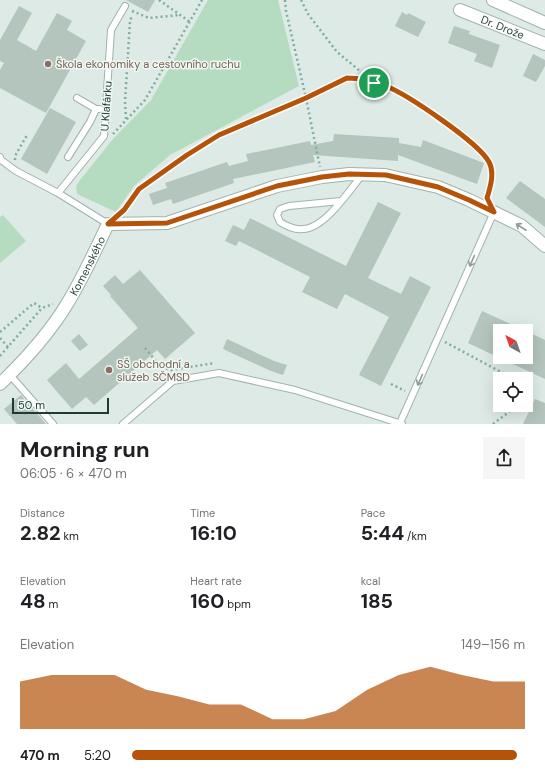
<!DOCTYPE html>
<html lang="en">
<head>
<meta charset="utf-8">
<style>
  body { margin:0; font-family:"DM Sans",sans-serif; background:#f6f6f6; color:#202124; height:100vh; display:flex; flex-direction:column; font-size:15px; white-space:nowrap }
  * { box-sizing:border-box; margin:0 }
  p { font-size:13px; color:#757577 }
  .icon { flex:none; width:22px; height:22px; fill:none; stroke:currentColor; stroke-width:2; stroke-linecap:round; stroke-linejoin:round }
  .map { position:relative; height:424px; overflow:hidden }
  .side { display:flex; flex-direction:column; background:#fff; flex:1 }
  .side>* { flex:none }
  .needle { width:26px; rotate:320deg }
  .fabs { position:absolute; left:493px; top:324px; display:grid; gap:8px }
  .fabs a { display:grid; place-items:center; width:40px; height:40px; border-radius:0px; background:#fff; box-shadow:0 4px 16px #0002; font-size:20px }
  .scale { position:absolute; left:12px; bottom:10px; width:97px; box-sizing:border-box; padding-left:4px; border:2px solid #1f3a33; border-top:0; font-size:11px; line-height:14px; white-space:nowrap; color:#1f3a33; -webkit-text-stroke:3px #eef7f2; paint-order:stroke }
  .pin { position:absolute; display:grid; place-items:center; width:34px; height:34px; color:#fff; margin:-17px; border:2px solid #fff; border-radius:50%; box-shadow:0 1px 4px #0007 }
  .round { display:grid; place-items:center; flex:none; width:42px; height:42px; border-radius:0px; background:#f6f6f6 }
  .head { display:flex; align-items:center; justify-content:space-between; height:68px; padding:0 20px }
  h1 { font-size:22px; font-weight:700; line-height:30px }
  .figures { display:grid; grid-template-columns:repeat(3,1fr); gap:6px; height:68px; padding:4px 20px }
  .figures div { display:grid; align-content:center }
  .figures b { font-size:20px; font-weight:700 }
  .figures small { font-size:11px; font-weight:400 }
  .figures p { font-size:11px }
  .chart { height:112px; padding:8px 20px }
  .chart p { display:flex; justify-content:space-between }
  .chart svg { width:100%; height:72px; margin-top:4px; fill:#b45309; opacity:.7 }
  ul { padding:0 20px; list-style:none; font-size:13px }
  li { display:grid; grid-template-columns:64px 48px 1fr; align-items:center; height:30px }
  li i { height:10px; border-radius:5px; background:#b45309 }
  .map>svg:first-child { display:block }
</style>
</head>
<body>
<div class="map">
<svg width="545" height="424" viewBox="0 0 545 424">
  <rect width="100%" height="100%" fill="#deeae5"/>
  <!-- green -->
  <g fill="#b5dcc0">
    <path d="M208,0h70l21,86 -129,69 -36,31 -18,26 -39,-18 -1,-8 4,-6 33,-41 38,-39z"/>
    <path d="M3,215l23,26 -26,22v-46z"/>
  </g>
  <!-- building -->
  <g fill="#b3c5bd">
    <path d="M126,0h29l-7,12z"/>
    <path d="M19,6l13,7 -15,27 19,11 21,-38 15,8 -5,9 19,11 -40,72 -46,-25v-18l4,-7 -4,-2v-21z"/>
    <path d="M402,12l5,3 1,-2 18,9 -8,15 -23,-11z"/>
    <path d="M454,26l16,5 -1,3 31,11 -8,23 -18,-7 3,-7 -29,-11z"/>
    <path d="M533,54l12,6v6l-9,16 -13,-6z"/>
    <path d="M50,108l26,14 -29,52 -26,-15z"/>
    <path d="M334,134l65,4v5l22,4 2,-7 61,23 -7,21 -79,-29v6l-85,-6 2,7 -82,17 1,4 -61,21 -2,-5 -18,6 -4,-11 18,-6 -2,-5 62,-21 2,4 19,-5 -2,-7 64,-13 1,4 22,-4z"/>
    <path d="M520,181l25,18v28l-39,-29z"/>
    <path d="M378,202l23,11 -33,65 33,16 9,-18 21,11 -50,99 -22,-11 30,-58 -44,-23 -8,15 -35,-17 8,-15 -71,-36 -3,5 -11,-5 8,-16 11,5 6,-12 96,48z"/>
    <path d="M140,270l55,63 -30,26 -8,-9 -63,55 -8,-8 -14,12 -25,-29 19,-17 13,16 59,-51 -28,-32 1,-1 -8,-9 12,-11 8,9z"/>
    <path d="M482,311l44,20h-26v26h26v-26l19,9v39l-77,-36z"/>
    <path d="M79,334l9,11 -8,6 -9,-10z"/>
    <path d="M227,339l47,22 13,4 -4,10 -12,-4 -48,-22z"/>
    <path d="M21,395l25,29h-29l-13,-15z"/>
    <path d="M535,399l10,4v21h-22z"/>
  </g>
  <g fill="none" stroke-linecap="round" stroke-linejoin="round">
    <!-- lane casing -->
    <g stroke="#a1b2ac" stroke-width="8">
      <g id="lane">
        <path d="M77,98l19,11h4"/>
        <path d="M0,157l1,3 15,11 42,22"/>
        <path d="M68,157l22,-35 6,-13"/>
        <path d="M341,201l-52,5 -9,3 -3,6 3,7c7,4 14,8 23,7 21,0 47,-39 59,-54"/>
        <path d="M108,224l-50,-31 46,-57 7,-106 14,-24"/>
        <path d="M10,375l43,49"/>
        <path d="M400,423l94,-211"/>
        <path d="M123,424l50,-43 46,-8 76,17 107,34"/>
      </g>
    </g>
    <!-- street casing -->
    <g stroke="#a1b2ac" stroke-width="14">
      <g id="street">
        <path d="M493,0l52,23"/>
        <path id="s1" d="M460,10l85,34"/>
        <path id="s2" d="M0,384c24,-23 50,-52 67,-80 16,-26 28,-53 41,-80l59,-1 110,-37 45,-9 27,-3 36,1 53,12 31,13 53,26 23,20"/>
      </g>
    </g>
    <!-- path -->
    <g stroke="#7daf9f" stroke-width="2.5" stroke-dasharray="2 3" stroke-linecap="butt">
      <path d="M159,0l31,22"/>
      <path d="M285,0l1,11 20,87 14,69"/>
      <path d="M301,0l7,14 29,38 35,29"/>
      <path d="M132,11l17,7 30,-3"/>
      <path d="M126,119l-1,-17 5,-81 2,-6"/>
      <path d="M113,134l32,-34 57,-100"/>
      <path d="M15,160v-4l12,-21"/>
      <path d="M122,212l17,-23 48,-34 32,-20 87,-37 41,-20h14l26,9 28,15 40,28 25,21 10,12 2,18 -4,17"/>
      <path d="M0,332l34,-29 8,5"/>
      <path d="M0,338l8,9"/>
      <path d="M445,342l69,37"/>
      <path d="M145,348l16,19 10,3 44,-7"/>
      <path d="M0,356l42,-48 11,-4"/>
      <path d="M391,384l14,7"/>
      <path d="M526,385l7,4 -7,10"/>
      <path d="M493,424l25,-19"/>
    </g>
    <!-- lane -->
    <use href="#lane" stroke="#fff" stroke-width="6"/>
    <!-- street -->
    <use href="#street" stroke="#fff" stroke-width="12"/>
  </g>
  <!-- one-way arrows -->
  <defs><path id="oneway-shaft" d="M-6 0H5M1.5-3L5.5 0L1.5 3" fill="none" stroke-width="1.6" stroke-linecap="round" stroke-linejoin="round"/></defs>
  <g stroke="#8f9c99">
    <use href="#oneway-shaft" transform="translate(521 227) rotate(-147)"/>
    <use href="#oneway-shaft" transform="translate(472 261) rotate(114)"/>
    <use href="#oneway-shaft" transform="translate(420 380) rotate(114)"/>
  </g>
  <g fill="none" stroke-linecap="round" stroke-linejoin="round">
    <!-- route casing -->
    <g stroke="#fff" stroke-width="8">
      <path id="route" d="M347,78c14,0 26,3 39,8 22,9 92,56 103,76 6,11 1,26 -2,36l7,14 -25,-12 -31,-13 -52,-12 -37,-1 -27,3 -45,9 -110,37 -59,1 16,-14 15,-21 48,-34 32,-20 87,-37z"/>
    </g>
    <!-- route -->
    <use href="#route" stroke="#b45309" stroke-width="5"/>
  </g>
  <!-- markers -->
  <g fill="#8d6e63" stroke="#eef7f2" stroke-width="1.5">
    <circle cx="48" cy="64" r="4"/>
    <circle cx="109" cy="370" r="4"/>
  </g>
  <g text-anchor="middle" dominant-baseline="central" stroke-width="3" stroke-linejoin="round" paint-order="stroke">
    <!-- street labels -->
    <g font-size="11" fill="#1f3a33" stroke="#eef7f2">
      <text stroke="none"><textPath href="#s1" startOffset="46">Dr. Drože</textPath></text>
      <text transform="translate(106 106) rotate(-86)">U Klafárku</text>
      <text stroke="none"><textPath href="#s2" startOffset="148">Komenského</textPath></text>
    </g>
    <!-- education labels -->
    <g font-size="11" fill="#785e54" stroke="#eef7f2" text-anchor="start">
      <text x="56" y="64">Škola ekonomiky a cestovního ruchu</text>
      <text x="117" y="364">SŠ obchodní a<tspan x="117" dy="13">služeb SČMSD</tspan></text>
    </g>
  </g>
</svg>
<div class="fabs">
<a><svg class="needle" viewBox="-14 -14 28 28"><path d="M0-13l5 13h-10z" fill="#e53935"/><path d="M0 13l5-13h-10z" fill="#757577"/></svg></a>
<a><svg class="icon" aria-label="locate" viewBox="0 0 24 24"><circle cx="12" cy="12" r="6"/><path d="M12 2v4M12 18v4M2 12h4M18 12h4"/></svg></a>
</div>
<div class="scale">50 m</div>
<div class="pin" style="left:374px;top:83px;background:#1e9e55"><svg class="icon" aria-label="arrive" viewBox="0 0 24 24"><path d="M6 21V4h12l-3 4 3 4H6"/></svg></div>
</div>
<section class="side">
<div class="head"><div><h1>Morning run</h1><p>06:05 · 6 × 470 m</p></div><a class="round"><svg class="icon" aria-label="share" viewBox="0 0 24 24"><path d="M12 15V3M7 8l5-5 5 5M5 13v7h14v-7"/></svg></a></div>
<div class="figures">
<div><p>Distance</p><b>2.82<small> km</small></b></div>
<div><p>Time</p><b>16:10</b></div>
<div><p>Pace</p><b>5:44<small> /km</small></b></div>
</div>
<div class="figures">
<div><p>Elevation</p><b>48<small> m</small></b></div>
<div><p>Heart rate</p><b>160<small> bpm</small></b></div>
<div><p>kcal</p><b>185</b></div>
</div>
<div class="chart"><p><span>Elevation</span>149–156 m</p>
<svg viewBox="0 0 160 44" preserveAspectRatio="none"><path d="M0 44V15L10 11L20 11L30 11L40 20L50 24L60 29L70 29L80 38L90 38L100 33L110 20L120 11L130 6L140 11L150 15L160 15V44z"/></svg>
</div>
<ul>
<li><b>470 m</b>5:20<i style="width:98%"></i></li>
</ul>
</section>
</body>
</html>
